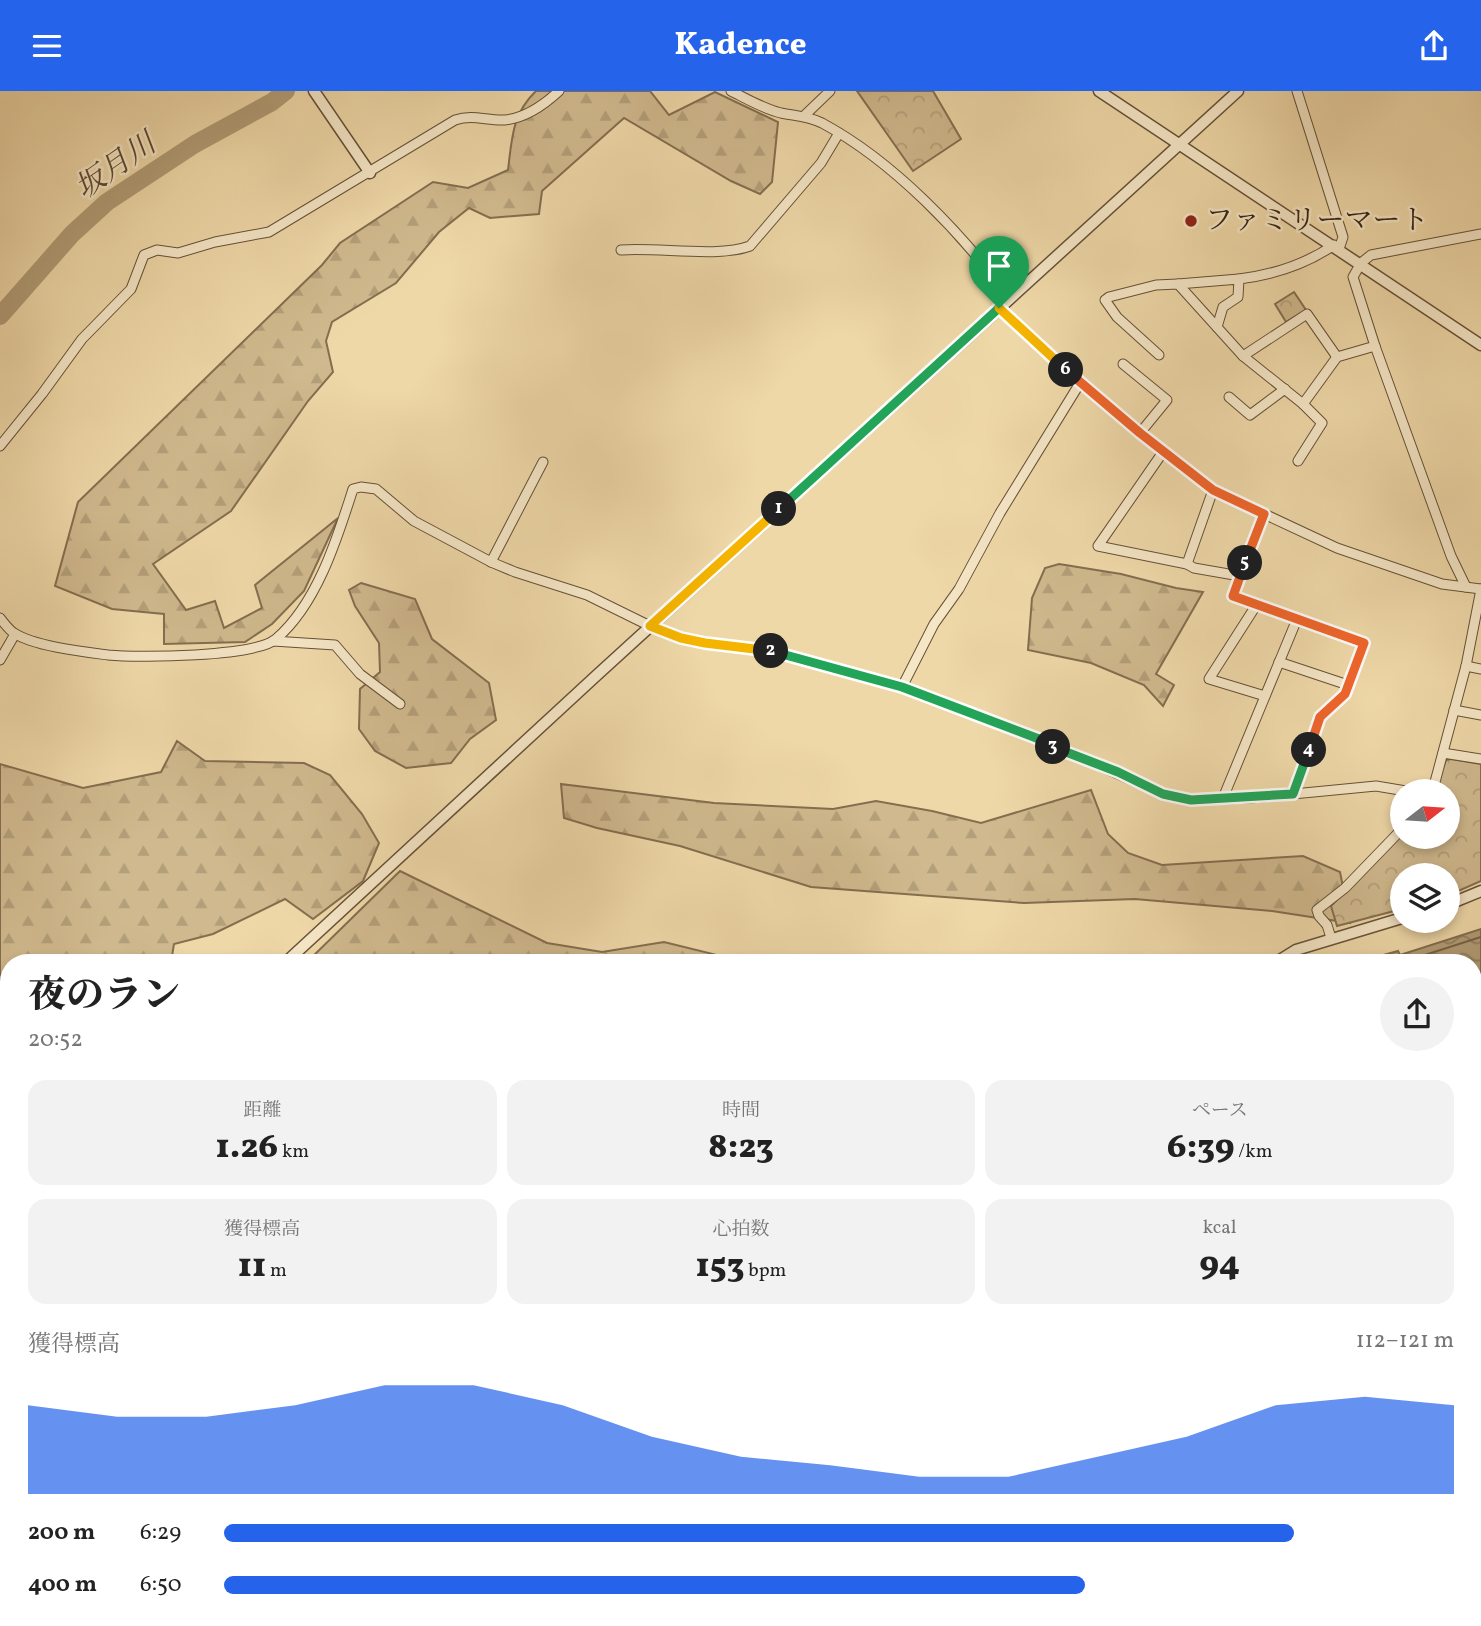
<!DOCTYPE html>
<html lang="ja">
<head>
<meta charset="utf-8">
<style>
  body { margin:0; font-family:Vollkorn,"Noto Serif JP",serif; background:#f2f2f2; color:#222; height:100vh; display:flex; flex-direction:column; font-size:26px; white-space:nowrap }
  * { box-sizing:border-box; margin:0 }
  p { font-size:23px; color:#767676 }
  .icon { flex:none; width:38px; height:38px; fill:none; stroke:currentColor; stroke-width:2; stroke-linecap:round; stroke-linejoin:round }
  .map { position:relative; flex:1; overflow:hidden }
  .details { position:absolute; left:0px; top:863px; width:1482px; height:674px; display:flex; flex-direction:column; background:#fff; border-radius:28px 28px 0 0; box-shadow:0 4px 10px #0003 }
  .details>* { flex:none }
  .needle { width:46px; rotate:73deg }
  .buttons { position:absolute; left:1390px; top:688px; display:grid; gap:14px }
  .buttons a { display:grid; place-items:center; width:70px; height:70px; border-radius:50%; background:#fff; box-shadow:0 4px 10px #0003; font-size:35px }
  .pin { position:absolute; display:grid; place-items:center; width:60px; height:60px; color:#fff; margin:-72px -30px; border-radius:50% 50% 50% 0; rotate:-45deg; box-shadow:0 0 7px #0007 }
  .pin .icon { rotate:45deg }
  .km { position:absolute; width:35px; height:35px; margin:-18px; border-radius:50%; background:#222; color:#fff; font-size:19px; line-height:35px; text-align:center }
  .round { display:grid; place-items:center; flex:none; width:74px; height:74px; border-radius:37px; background:#f2f2f2 }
  .overview { display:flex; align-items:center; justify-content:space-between; height:119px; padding:0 28px }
  h1 { font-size:38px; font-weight:800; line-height:52px }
  .figures { display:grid; grid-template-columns:repeat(3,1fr); gap:10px; height:119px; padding:7px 28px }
  .figures div { display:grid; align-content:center; border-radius:18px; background:#f2f2f2; text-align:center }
  .figures b { font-size:35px; font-weight:800 }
  .figures small { font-size:19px; font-weight:400 }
  .figures p { font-size:19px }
  .chart { height:196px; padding:14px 28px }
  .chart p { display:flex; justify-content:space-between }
  .chart svg { width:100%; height:126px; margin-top:7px; fill:#2563eb; opacity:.7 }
  ul { padding:0 28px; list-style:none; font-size:23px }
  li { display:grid; grid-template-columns:112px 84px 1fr; align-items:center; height:52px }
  li i { height:18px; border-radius:9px; background:#2563eb }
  header { display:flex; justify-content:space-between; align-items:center; height:91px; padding:0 28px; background:#2563eb; color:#fff; font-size:32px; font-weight:800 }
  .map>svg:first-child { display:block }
</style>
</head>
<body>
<header><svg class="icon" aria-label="menu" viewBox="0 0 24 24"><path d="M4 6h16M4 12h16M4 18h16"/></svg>Kadence<svg class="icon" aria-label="share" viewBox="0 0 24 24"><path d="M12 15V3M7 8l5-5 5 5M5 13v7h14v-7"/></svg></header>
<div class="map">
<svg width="1481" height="1535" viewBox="0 0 1481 1535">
  <defs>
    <pattern id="forest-firs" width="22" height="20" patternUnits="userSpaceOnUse" patternTransform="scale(1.75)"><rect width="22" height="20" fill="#d0b98e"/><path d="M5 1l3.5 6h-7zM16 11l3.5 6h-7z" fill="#b39f79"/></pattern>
    <pattern id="park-crowns" width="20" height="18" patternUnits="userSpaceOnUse" patternTransform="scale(1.75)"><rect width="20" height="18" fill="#d0b98e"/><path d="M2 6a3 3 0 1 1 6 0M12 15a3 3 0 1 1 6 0" fill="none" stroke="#b39f79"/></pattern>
    <pattern id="water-waves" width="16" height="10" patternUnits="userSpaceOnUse" patternTransform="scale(1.75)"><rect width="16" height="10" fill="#b19b75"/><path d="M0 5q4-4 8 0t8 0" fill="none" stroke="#917e5f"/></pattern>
  </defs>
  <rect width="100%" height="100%" fill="#efd8a8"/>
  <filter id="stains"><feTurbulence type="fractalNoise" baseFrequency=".00286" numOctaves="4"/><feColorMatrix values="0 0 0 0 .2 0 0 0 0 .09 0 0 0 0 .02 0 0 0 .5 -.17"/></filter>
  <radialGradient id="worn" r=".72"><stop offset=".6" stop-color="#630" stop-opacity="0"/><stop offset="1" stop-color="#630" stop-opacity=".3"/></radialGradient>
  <!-- forest -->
  <g fill="url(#forest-firs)" stroke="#846e50" stroke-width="2">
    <path d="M536,0h114l19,24 46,-23 63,30 -6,60 -12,12 -29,-13 -107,-63 -82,73 -3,23 -49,4 -21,-10 -30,24 -43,51 -64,39 -6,19 7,31 -25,29 -77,110 -78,53 33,46 29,-9 9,27 38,-20 -7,-23 83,-67 -34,73 -32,33 -27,18 -81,2v-30l-52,-5 -57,-23 23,-84 244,-237 18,-22 93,-61 35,6 40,-18c4,-32 4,-56 28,-79z"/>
    <path d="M1059,473l62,10 55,14 27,4 -47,82 18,11 -11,21 -19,-21 -53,-22 -63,-13 4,-52 13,-30z"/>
    <path d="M361,492l54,16 17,40 57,44 7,37 -26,19 -19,24 -45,5 -31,-17 -16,-22 1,-40 20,-17 -1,-29 -24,-37 -6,-16z"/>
    <path d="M177,650l28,20 99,2 26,12 32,39 17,29 -16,38 -50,38 -28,-20 -72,35 -39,10 -3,18 -162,1v109l-9,6v-314l83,24 78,-16z"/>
    <path d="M561,693l153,19 119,6 43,-8 56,10 49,12 110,-33 17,44 20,19 34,12 141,-9 37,16 10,51 -78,-12 -137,-12 -111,4 -213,-16 -131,-41 -83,-18 -33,-10z"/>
    <path d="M400,780l147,72 55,9 62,-10 53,13 3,7h-413z"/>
    <path d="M1481,895v128l-7,-9v-115z"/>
  </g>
  <!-- park -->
  <g fill="url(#park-crowns)" stroke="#846e50" stroke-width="2">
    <path d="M857,0h76l28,48 -48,32z"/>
    <path d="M1294,201l12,18 -20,12 -11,-18z"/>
    <path d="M1451,668l30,5v117l-34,15v-21h-45v34l-65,17 -6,-20 71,-73v4h45v-46h-13l12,-31z"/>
    <path d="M1192,1528h72v7h-68l-6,-3z"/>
  </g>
  <!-- water -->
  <path fill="url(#water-waves)" stroke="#816b4d" stroke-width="2" d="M1481,838v55l-7,2v-23l-116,-1 40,-11 2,4z"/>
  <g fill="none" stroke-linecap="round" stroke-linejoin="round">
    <!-- shore -->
    <path stroke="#746044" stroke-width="2" d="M1383,872l10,-3 10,2 78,-25"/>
    <!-- river -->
    <path stroke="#b19b75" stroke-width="18" d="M0,225l72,-82 35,-32 88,-58 77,-42 14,-11"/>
    <!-- minor casing -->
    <g stroke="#665138" stroke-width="11">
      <g id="minor">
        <path d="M731,0c16,8 33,18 50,22 15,3 27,3 41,10 71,38 141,111 188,176"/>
        <path d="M1297,0l46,146 -4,12"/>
        <path d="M805,24l25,-24"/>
        <path d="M621,159c38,-3 97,8 129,-4l71,-83 18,-30"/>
        <path d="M1239,188c33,-4 67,-15 95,-34"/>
        <path d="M1178,193l61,-5 -1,18 -15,10 -6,20"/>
        <path d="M999,217l117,106 97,76 124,58 105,36 39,5"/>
        <path d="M1375,255l76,210 15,31"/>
        <path d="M1159,264l-42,-38 -12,-17 4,-3 47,-12 22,-1 65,72 60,48 19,19 -24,38"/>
        <path d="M1243,265l64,-42 30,43"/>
        <path d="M1123,273l44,36 -27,33"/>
        <path d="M1229,306l21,18 35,-26"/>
        <path d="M1303,313l34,-47 38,-11 -22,-69 8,-14 10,-8 110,-21"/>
        <path d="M0,355l42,-52 40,-55 49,-50 13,-34 13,-5 21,3 37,-11 54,-10 186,-112c18,-6 32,1 50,0 20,-2 40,-16 54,-29"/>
        <path d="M1163,361l-65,94 89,18"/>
        <path d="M1213,399l-26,74 7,4 46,8"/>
        <path d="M1264,423l-31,82 131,47 -19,51 -25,23 -27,77"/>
        <path d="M491,471l52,-100"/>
        <path d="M1257,513l-48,75 56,17"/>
        <path d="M0,527c4,5 9,12 14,15 19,13 71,19 94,22 30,3 147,2 168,-16 41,-35 61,-100 77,-150l8,-2 15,2 38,32 77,41 24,10 72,23 63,31 31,12 24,5 72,9 125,35 137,52 124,55 28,6 60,-2 125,-12 30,5"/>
        <path d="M273,550l62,4 25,29 40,30"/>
        <path d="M0,569l15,-26"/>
        <path d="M1279,571l69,23"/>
        <path d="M1466,575l15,3"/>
        <path d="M902,596l32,-63 25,-35 41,-76 80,-130"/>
        <path d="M1454,619l27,5"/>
        <path d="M1443,662l38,6"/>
        <path d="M1429,700l6,-9 31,-116 15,-77"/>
        <path d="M1223,707l74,-179"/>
        <path d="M1331,847l-4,-13 -8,-9 -2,-6 28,-22 57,-59"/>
        <path d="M0,1230l9,1"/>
        <path d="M1474,1429l7,-1"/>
        <path d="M1474,1473h7"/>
        <path d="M0,1486l9,6"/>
        <path d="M1168,1528l15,7"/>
        <path d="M1328,1528v7"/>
        <path d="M1409,1528l1,7"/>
        <path d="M1466,1528v7"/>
        <path d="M702,1535l2,-7"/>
        <path d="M1090,1535l3,-7"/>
      </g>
    </g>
    <!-- tertiary casing -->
    <g stroke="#665138" stroke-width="13">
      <g id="tertiary">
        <path d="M314,0l56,82"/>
        <path d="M1099,0l382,254"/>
        <path d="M1447,814l34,-14"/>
        <path d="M285,872l312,-288 641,-584"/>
        <path d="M1275,872l21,-13 106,-32"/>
        <path d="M1474,1097l7,2"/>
        <path d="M0,1099l9,-6"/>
        <path d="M1012,1528l17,7"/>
        <path d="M984,1535l3,-7"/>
      </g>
    </g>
    <!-- minor -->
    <use href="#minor" stroke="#f5e6c6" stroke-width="9"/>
    <!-- tertiary -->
    <use href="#tertiary" stroke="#f5e6c6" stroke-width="10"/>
  </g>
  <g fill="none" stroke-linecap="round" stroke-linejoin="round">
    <!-- split-1 casing -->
    <g stroke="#fff" stroke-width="14">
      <path id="split-1" d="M779,418l220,-201"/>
    </g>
    <!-- split-2 casing -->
    <g stroke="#fff" stroke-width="14">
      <path id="split-2" d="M771,560l-66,-8 -24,-5 -31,-12 129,-117"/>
    </g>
    <!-- split-3 casing -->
    <g stroke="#fff" stroke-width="14">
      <path id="split-3" d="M771,560l131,36 137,52 14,8"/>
    </g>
    <!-- split-4 casing -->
    <g stroke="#fff" stroke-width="14">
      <path id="split-4" d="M1053,656l65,25 45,22 28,6 102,-6 16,-44"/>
    </g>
    <!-- split-5 casing -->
    <g stroke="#fff" stroke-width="14">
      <path id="split-5" d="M1245,472l-12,33 131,47 -19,51 -25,23 -11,33"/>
    </g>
    <!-- split-6 casing -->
    <g stroke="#fff" stroke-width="14">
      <path id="split-6" d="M1066,279l74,63 73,57 51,24 -19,49"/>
    </g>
    <!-- split-7 casing -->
    <g stroke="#fff" stroke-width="14">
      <path id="split-7" d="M999,217l67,62"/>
    </g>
    <!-- split-1 -->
    <use href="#split-1" stroke="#22a559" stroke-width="9"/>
    <!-- split-2 -->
    <use href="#split-2" stroke="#f5b400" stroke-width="9"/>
    <!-- split-3 -->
    <use href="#split-3" stroke="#22a559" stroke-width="9"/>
    <!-- split-4 -->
    <use href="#split-4" stroke="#22a559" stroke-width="9"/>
    <!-- split-5 -->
    <use href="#split-5" stroke="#f0652b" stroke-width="9"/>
    <!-- split-6 -->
    <use href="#split-6" stroke="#f0652b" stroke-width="9"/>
    <!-- split-7 -->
    <use href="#split-7" stroke="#f5b400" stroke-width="9"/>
  </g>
  <!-- markers -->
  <circle fill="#8f2418" stroke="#f5e6c6" stroke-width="2.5" cx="1191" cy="130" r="7"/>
  <g text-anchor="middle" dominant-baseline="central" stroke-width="5" stroke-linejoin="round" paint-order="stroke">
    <!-- poi labels -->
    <g font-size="28" fill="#382412" stroke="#f5e6c6" text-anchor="start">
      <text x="1205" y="130">ファミリーマート</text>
    </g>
    <!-- water labels -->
    <g font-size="30" font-style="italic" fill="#5c4830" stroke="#f5e6c6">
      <text transform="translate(116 76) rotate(-35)">坂月川</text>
    </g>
  </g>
  <rect width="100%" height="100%" filter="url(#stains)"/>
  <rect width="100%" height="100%" fill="url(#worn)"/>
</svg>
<div class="buttons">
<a><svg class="needle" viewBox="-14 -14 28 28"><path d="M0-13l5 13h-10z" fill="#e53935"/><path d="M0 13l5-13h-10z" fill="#767676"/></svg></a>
<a><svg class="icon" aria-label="layers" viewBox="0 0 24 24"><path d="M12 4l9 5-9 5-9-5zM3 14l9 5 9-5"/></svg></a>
</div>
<div class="pin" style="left:999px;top:217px;background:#1e9e55"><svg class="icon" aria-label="arrive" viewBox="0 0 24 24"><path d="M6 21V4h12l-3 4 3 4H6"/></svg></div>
<b class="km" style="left:779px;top:418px">1</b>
<b class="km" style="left:771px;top:560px">2</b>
<b class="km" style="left:1053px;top:656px">3</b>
<b class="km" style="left:1309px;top:659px">4</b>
<b class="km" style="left:1245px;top:472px">5</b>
<b class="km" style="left:1066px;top:279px">6</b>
<section class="details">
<div class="overview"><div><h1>夜のラン</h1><p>20:52</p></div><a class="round"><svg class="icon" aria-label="share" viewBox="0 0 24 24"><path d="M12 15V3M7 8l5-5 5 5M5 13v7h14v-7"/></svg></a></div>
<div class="figures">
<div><p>距離</p><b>1.26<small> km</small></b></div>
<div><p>時間</p><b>8:23</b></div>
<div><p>ペース</p><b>6:39<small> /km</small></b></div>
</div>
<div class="figures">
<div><p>獲得標高</p><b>11<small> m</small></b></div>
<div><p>心拍数</p><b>153<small> bpm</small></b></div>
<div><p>kcal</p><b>94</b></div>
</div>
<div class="chart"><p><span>獲得標高</span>112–121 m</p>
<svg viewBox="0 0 160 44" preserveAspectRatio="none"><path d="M0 44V13L10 17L20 17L30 13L40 6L50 6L60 13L70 24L80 31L90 34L100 38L110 38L120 31L130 24L140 13L150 10L160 13V44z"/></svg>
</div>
<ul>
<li><b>200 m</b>6:29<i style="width:87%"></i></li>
<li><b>400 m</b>6:50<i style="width:70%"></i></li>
</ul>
</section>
</div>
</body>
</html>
